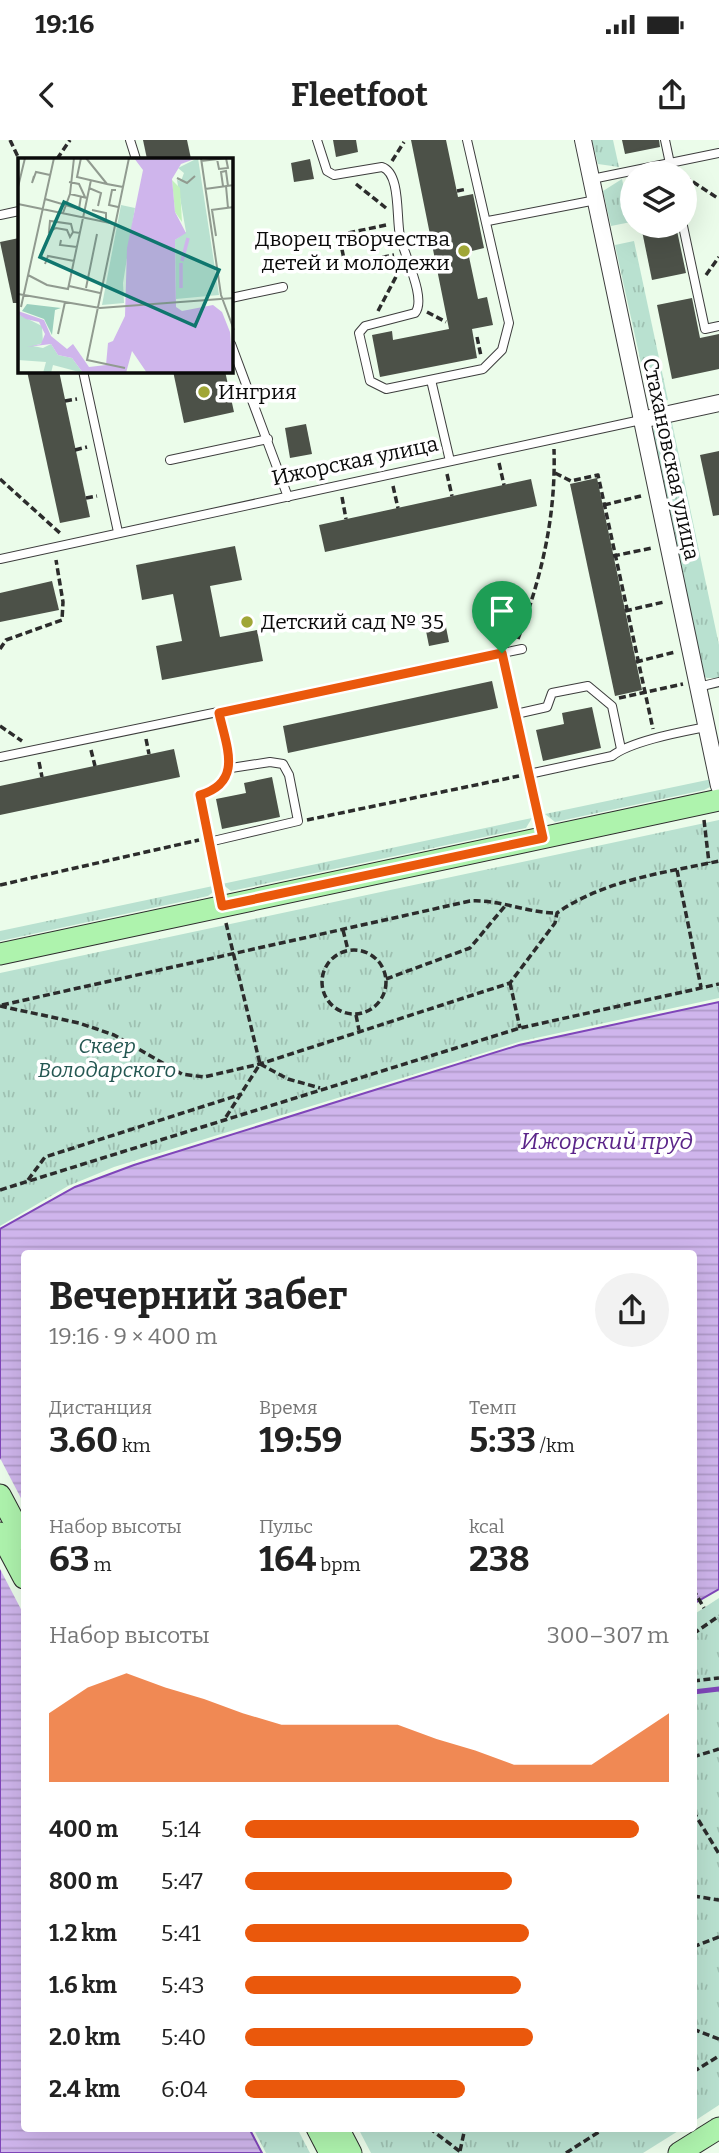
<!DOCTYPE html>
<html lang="ru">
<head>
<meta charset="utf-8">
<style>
  body { margin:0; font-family:Bitter,serif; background:#f2f2f2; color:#222; height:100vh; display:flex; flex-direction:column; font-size:26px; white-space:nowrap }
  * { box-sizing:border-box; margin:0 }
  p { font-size:23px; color:#767676 }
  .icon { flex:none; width:38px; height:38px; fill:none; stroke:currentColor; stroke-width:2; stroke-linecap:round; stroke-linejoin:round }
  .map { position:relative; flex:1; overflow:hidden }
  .sheet { position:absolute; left:21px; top:1110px; width:676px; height:882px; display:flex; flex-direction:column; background:#fff; border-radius:7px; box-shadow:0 7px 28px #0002 }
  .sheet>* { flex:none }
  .tools { position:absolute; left:620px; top:21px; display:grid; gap:14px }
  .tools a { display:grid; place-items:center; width:77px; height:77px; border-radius:50%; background:#fff; box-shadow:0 7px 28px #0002; font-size:35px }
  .pin { position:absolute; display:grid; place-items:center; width:60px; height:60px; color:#fff; margin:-72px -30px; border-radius:50% 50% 50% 0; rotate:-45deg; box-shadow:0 0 7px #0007 }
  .pin .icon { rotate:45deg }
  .round { display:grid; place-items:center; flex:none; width:74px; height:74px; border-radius:37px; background:#f2f2f2 }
  .summary { display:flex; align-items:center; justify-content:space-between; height:119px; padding:0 28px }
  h1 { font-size:38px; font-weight:700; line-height:52px }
  .stats { display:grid; grid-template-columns:repeat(3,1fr); gap:10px; height:119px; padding:7px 28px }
  .stats div { display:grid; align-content:center }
  .stats b { font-size:35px; font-weight:700 }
  .stats small { font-size:19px; font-weight:400 }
  .stats p { font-size:19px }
  .chart { height:196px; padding:14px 28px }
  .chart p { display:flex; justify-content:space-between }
  .chart svg { width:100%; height:126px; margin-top:7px; fill:#ea580c; opacity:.7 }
  ul { padding:0 28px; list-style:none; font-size:23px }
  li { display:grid; grid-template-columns:112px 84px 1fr; align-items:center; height:52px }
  li i { height:18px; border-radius:9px; background:#ea580c }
  .status { display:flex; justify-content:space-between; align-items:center; height:49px; padding:0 35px; background:#fff; direction:ltr }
  .status svg { height:19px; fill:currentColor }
  header { display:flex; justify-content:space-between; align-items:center; height:91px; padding:0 28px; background:#fff; font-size:32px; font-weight:700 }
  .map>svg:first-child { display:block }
</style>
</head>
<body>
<div class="status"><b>19:16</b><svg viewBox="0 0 49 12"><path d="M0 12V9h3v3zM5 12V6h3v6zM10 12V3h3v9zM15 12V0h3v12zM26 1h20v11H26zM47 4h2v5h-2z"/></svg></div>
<header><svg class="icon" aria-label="back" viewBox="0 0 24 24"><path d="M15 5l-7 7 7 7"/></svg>Fleetfoot<svg class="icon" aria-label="share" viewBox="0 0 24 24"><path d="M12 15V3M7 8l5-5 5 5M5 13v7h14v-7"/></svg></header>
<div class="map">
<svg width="719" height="2013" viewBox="0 0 719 2013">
  <defs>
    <pattern id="grass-tufts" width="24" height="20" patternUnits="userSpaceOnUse" patternTransform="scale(1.75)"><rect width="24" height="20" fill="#b9e1d0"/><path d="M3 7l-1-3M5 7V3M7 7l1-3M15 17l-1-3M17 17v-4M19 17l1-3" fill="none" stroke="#9ec0b1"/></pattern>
    <pattern id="water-rules" width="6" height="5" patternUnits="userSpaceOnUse" patternTransform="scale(1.75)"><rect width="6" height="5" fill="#cfb5ec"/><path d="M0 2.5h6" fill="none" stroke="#b09ac9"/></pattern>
  </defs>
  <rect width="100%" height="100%" fill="#ebfcea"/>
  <!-- grass -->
  <g fill="url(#grass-tufts)">
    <path d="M592,0h21l6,27 -21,-3z"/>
    <path d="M622,39l9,43 -20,4 -8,-35z"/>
    <path d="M634,101l34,159 -18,4 -35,-159z"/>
    <path d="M671,278l48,227v33h-12l-5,-3 -51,-244 9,-9z"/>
    <path d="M712,639l-2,8 -6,3 -149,32 -10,-8z"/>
    <path d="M532,678l-6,10 -295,63 -9,-7z"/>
    <path d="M719,680v178l-197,43 -408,126 -46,19 -68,40v-253z"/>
    <path d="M213,746v6l-5,4 -208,45v-10z"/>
    <path d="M719,1458v507l-26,17v-507z"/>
    <path d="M253,1988h44l13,25h-44z"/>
    <path d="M358,1988h325l-40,25h-272z"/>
  </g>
  <!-- water -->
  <path fill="url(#water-rules)" stroke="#7f46b9" stroke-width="2" d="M719,862v587l-26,15v-351h-669v875h225l13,25h-262v-924l75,-42 59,-22 385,-120z"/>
  <!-- pier -->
  <path fill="#ebfcea" d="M0,1318l24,46v111l-24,-46z"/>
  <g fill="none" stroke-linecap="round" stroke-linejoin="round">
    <!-- stream -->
    <path stroke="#7f46b9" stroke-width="5" d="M693,1552l26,-3"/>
  </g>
  <!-- building -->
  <g fill="#4c5148">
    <path d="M143,0h44l4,19h-44z"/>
    <path d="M333,0h23l2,12 -22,5z"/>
    <path d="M411,0h35l12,57 15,-3 11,54 -16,4 10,47 9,-2 6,28 -21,4 5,29 -97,19 -8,-42 20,-4 1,9 56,-11z"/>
    <path d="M622,0h37l1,7 -35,7z"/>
    <path d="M310,19l4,20 -20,3 -3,-19z"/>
    <path d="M641,86h35l10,47 -34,7z"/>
    <path d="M19,98v65h-6l-13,-61z"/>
    <path d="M692,158l8,40 19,-4v35l-47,10 -15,-74z"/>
    <path d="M27,231h32l31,146 -30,6z"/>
    <path d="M173,231h52l9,41 -50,11z"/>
    <path d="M306,284l6,30 -22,4 -5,-30z"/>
    <path d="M719,311v64l-6,1 -13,-61z"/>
    <path d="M597,338l45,212 -27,6 -45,-212z"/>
    <path d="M531,339l6,27 -212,46 -6,-27z"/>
    <path d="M235,406l7,34 -32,6 10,51 37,-7 6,31 -101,19 -6,-34 26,-5 -9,-47 -31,6 -6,-35z"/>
    <path d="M52,441l7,29 -59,12v-29z"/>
    <path d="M445,482l4,20 -20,4 -4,-20z"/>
    <path d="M492,541l6,27 -210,45 -5,-27z"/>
    <path d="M592,567l9,41 -58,13 -7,-31 28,-6 -2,-11z"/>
    <path d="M174,609l6,28 -180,38v-29z"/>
    <path d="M272,637l8,40 -58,12 -6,-30 30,-6 -2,-10z"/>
  </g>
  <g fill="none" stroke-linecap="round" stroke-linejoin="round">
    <!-- lane casing -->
    <g stroke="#3d3d3d" stroke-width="10">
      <g id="lane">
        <path d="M130,0l6,19"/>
        <path d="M317,0l10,31 7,4 48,-8c19,6 14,51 18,69 4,19 27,63 15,77l-50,13 -6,7 11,48 16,8 97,-20 19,-19 7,-27 -42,-183"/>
        <path d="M665,0l7,33"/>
        <path d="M592,39l127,-26"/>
        <path d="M0,75l19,-4"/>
        <path d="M488,81l108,-21"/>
        <path d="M683,86l22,103 14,-3"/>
        <path d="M231,158l52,-11"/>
        <path d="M231,204l57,153"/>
        <path d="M83,231l35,161"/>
        <path d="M431,240l19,81"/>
        <path d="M170,320l98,-21"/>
        <path d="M0,419l641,-139"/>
        <path d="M502,513l40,182"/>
        <path d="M698,547l21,-5"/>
        <path d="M219,573c7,33 25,68 -19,82l22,111"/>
        <path d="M516,574l31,-7 5,-14 36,-7 24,20 9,43"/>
        <path d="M0,617l522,-108"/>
        <path d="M529,634l83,-18c19,-15 69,-24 94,-29"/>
        <path d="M209,702l89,-21 -9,-46 -6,-11 -13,-2 -39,6"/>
      </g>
    </g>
    <!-- street casing -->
    <g stroke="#3d3d3d" stroke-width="18">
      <g id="street">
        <path d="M583,0l136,646"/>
        <path d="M641,280l78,-17"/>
      </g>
    </g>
    <!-- secondary casing -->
    <g stroke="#2c2c2c" stroke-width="23">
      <g id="secondary">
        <path d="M0,814l719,-154"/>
        <path d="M0,1355l24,45"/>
        <path d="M0,1393l24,45"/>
        <path d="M317,1988l13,25"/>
        <path d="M338,1988l13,25"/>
        <path d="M679,2013l40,-25"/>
      </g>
    </g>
    <!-- path -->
    <g stroke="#2c2c2c" stroke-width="3.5" stroke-dasharray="7 3.5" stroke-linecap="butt">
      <path d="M10,0l9,19"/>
      <path d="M57,19l13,-19"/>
      <path d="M392,21l12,-19"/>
      <path d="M684,36l35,23"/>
      <path d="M356,44l30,24"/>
      <path d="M457,51l10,-2"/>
      <path d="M386,85l-47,10 6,29 49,-9"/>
      <path d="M706,135l13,-18"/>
      <path d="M378,171l21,-40"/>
      <path d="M427,172l19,10"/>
      <path d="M477,197l4,19"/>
      <path d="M65,261l12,-2"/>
      <path d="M75,310l12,-3"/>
      <path d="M499,323l5,22"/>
      <path d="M555,333l16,8 27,-6 55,254"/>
      <path d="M447,334l5,22"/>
      <path d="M0,339l61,55"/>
      <path d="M393,346l5,22"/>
      <path d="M342,357l4,22"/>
      <path d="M86,358l11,-2"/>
      <path d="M604,365l37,-9"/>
      <path d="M613,416l39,-8"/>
      <path d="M625,471l39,-9"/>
      <path d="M518,499c24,-63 38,-123 36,-190"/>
      <path d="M0,509l6,-9 56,-20 1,-18 -7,-42"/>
      <path d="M636,522l39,-10"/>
      <path d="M619,558l64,-14"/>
      <path d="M0,586l22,15"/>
      <path d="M146,599l3,15"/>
      <path d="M91,610l4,16"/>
      <path d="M39,622l3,15"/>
      <path d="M307,680l212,-44"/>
      <path d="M704,680l5,43"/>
      <path d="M677,730l24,117"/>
      <path d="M0,745l199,-45"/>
      <path d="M226,783l34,141"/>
      <path d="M343,790l5,20"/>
      <circle cx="354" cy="842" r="32"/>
      <path d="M386,839l84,-31 35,-42"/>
      <path d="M510,843l10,45"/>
      <path d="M2,865l468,-104c29,-2 57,12 87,12"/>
      <path d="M0,866l79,17 35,12 68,39 22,3 56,-13 250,-81 45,-60 2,-10c47,-33 106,-40 162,-52"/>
      <path d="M356,875l3,15"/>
      <path d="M226,977l34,-53 28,15 32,9"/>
      <path d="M28,1040l17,-23 197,-63"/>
      <path d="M0,1050l520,-162 199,-44"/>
      <path d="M693,1449l11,19"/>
      <path d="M693,1470l1,-1"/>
      <path d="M693,1494l26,-18"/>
      <path d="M693,1541l26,-3"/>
      <path d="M693,1617l26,-8"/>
      <path d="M693,1671l26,43"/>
      <path d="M693,1756l26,4"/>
      <path d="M693,1807l26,-10"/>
      <path d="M693,1889l26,10"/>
      <path d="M693,1932l26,-16"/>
      <path d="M429,1988l33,25"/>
      <path d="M460,2011l5,-23"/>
      <path d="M566,2013l39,-25"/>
    </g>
    <!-- lane -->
    <use href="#lane" stroke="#fff" stroke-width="8"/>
    <!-- street -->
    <use href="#street" stroke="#fff" stroke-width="16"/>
    <!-- secondary -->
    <use href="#secondary" stroke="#aef3ad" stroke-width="21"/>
  </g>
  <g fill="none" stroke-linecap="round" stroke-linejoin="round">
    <!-- route casing -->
    <g stroke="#fff" stroke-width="14">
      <path id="route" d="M502,513l41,185 -321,68 -22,-111c44,-13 26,-49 19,-82z"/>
    </g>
    <!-- route -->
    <use href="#route" stroke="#ea580c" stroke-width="9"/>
  </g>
  <!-- markers -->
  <g fill="#a0a636" stroke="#fff" stroke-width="2.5">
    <circle cx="464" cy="111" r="7"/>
    <circle cx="204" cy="252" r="7"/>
    <circle cx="247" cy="482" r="7"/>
  </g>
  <g text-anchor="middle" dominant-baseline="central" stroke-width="7" stroke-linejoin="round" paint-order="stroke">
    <!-- poi labels -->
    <g font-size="21" fill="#0a0a0a" stroke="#fff" text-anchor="start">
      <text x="450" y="99" text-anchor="end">Дворец творчества<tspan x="450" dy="24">детей и молодежи</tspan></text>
      <text x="218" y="252">Ингрия</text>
      <text x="261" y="482">Детский сад № 35</text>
    </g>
    <!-- street labels -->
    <g font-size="21" fill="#0a0a0a" stroke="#fff">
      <text transform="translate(671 319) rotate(78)">Стахановская улица</text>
      <text transform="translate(355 321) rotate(-12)">Ижорская улица</text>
    </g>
    <!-- park labels -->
    <g font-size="21" font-style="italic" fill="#245752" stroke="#fff">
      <text x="107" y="906">Сквер<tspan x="107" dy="24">Володарского</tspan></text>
    </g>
    <!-- water labels -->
    <g font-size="23" font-style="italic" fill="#5b2589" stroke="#fff">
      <text x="607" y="1001">Ижорский пруд</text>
    </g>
  </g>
  <!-- overview -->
  <g transform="translate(18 18)">
    <rect width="215" height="215" fill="#ebfcea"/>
    <path d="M180,0l21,137 -43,4 -1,-59 11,-8 -9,-52 4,1 3,-8 -6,-5zM103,47l14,3 -12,75 1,20 -22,2zM0,156l24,12 1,17 -10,3 10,2 8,-4 7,11 14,3 11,15 -30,-8 -2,8h-8l3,-11 -28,-2z" fill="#b9e1d0"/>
    <path d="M9,146l34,4 -6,2 -3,25 -8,-16 -22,-8z" fill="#9acfbd"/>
    <path d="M154,22l8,8 2,34 -7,-10z" fill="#c3f1bc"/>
    <path d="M116,0h63l-16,6 -9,15 3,33 11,21 -11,7 1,67 6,4 31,-6 9,7 8,20 3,41h-86l-15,-22 -6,22h-43l-11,-15 -14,-3 -7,-11 -24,3 14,-3 4,-10 -6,-12 -13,-3 -8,-5v-3l26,9 7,16 16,13 6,-5 16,23 17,-2 2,-22 5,-2 12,-25 2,-68 16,-78z" fill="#cfb5ec"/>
    <path fill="none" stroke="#cfb5ec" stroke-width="3.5" d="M164,103l6,-23M163,130v-25"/>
    <path fill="none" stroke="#919b90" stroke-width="2" d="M63,0l-4,19 30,7M68,0l21,26 16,3M183,0l20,137 13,35M199,1l2,10 9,-1 -2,-10M183,3l26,-3M16,18l-2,7 4,-11 14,3M159,20l10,5 8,-7M51,24l10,2 6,13M205,28l-2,-14 5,-1 2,15M208,28l2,22M0,29l7,-29M71,30l12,5 -3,13M187,31l29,-4M98,32h-4l-3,15 9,2M52,36l4,-36M27,41l34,10 2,-13M0,46l97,20M74,52l14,3v9M193,52l23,-3M194,52l4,26M45,55l7,-19 17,4M55,74l-2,-8 -21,-3 -1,11 7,-4 11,2 3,7 3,-5 7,1M43,82l-1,5 17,2M27,106l3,-8 26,5M10,117l19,10 21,4 23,-109M51,128l31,7M68,130l11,-54M0,136l82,14 134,-10M3,149l33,-149M40,176l7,-32M107,210l-38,-8 42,-202"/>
    <path fill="#0f766e" fill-opacity="0.15" stroke="#0f766e" stroke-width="3.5" d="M46,44l155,68 -24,56 -155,-69z"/>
    <rect width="215" height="215" fill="none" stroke="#0a0a0a" stroke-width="3.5"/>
  </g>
</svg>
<div class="tools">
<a><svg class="icon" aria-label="layers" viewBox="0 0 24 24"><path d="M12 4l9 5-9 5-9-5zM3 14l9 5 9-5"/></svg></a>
</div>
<div class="pin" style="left:502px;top:513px;background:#1e9e55"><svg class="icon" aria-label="arrive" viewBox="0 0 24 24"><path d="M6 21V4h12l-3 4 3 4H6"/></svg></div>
<section class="sheet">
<div class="summary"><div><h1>Вечерний забег</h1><p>19:16 · 9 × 400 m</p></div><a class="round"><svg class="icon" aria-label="share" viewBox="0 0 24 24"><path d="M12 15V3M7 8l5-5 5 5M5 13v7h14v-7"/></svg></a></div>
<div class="stats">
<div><p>Дистанция</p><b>3.60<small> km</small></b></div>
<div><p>Время</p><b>19:59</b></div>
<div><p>Темп</p><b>5:33<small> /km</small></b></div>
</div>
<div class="stats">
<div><p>Набор высоты</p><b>63<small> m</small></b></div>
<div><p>Пульс</p><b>164<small> bpm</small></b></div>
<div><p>kcal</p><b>238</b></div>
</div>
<div class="chart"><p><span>Набор высоты</span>300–307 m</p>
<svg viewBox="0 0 160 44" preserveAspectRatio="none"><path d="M0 44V20L10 11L20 6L30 11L40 15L50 20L60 24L70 24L80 24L90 24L100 29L110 33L120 38L130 38L140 38L150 29L160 20V44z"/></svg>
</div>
<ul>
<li><b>400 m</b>5:14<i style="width:93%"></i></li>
<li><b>800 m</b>5:47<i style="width:63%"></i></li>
<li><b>1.2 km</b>5:41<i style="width:67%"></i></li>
<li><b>1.6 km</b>5:43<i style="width:65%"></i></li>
<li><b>2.0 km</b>5:40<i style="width:68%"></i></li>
<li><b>2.4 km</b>6:04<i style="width:52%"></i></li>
</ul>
</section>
</div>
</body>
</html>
